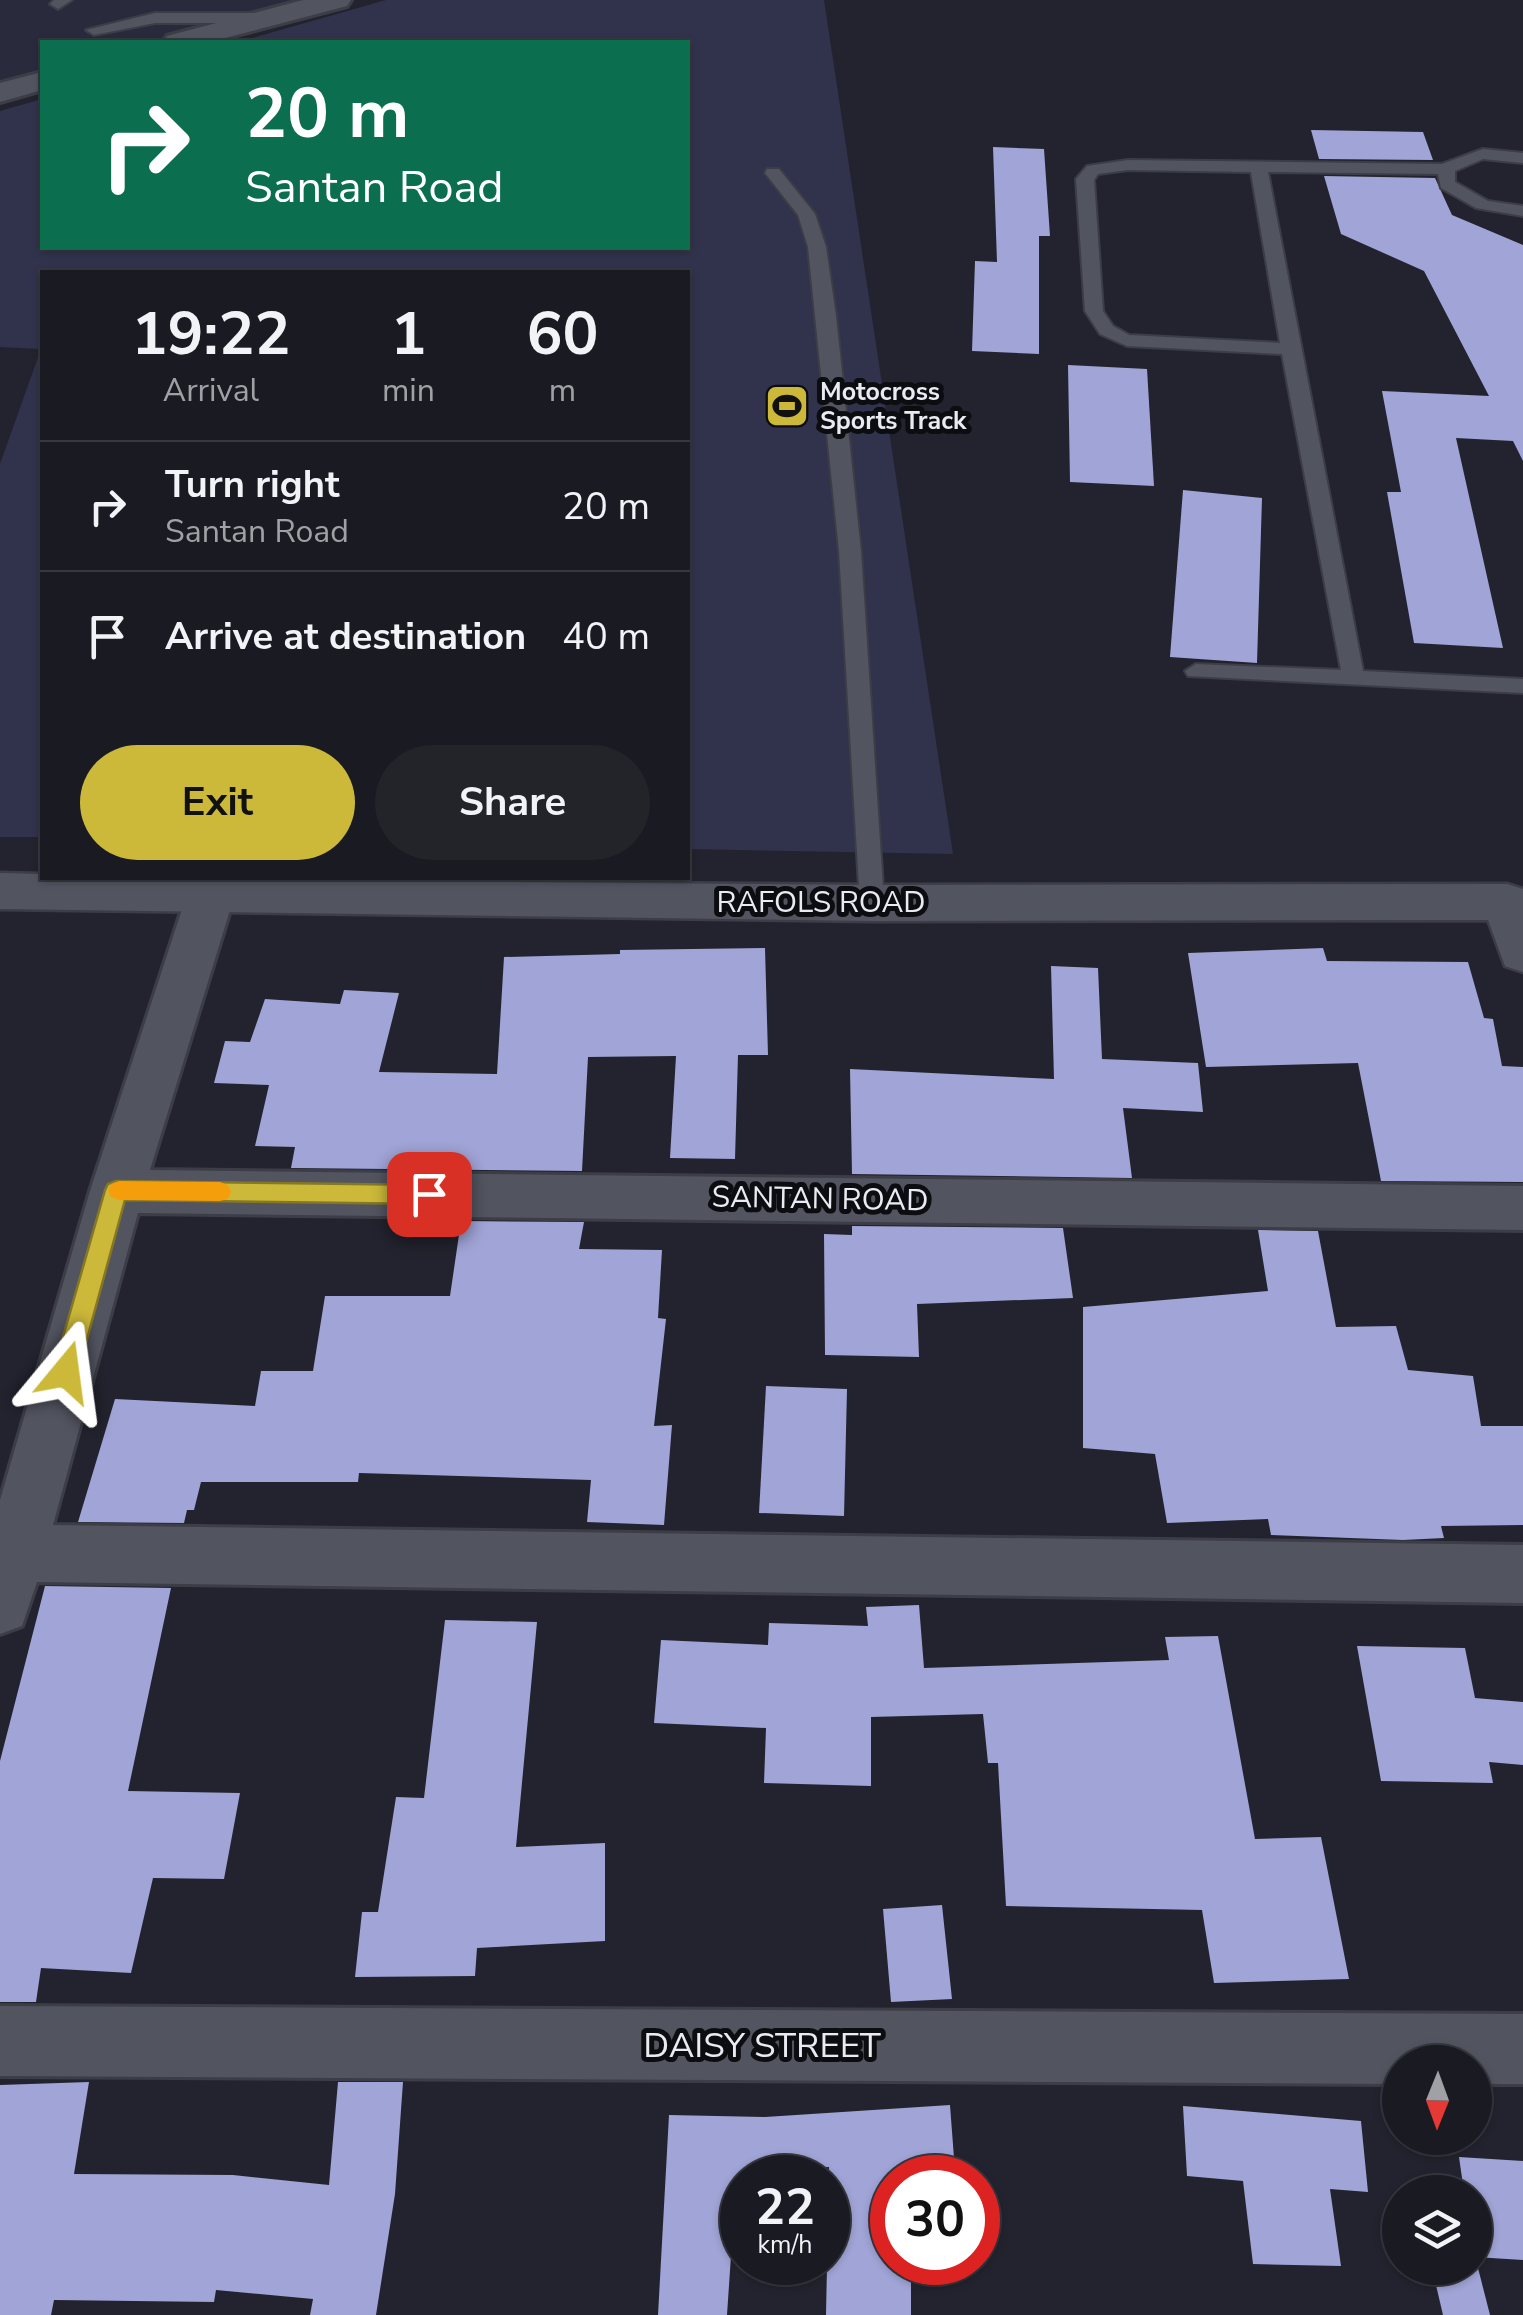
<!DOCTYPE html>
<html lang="en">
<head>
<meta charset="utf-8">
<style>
  :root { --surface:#1a1a22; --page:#23232a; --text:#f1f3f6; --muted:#9fa1a5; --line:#383840; --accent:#ccb939 }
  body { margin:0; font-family:"Nunito Sans",sans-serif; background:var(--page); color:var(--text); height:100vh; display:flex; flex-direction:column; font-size:38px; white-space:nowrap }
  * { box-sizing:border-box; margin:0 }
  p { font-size:32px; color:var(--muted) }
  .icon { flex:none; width:55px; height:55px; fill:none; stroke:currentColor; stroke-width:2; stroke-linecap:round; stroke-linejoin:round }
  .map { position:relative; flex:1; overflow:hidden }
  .drawer { position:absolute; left:40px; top:270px; width:650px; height:610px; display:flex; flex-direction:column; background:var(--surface); border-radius:0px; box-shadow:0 2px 8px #0004,0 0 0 2px var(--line) }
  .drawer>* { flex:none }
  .top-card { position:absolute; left:40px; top:40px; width:650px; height:210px; border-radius:0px; box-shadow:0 2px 8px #0004,0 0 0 2px var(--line); background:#0b6e4f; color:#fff; overflow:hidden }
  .needle { width:65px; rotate:181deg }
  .buttons { position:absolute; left:1382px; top:2045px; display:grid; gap:20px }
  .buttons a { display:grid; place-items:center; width:110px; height:110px; border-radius:50%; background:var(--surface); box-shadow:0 2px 8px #0004,0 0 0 2px var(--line); font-size:50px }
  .speed { position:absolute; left:720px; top:2155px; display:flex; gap:20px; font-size:50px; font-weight:700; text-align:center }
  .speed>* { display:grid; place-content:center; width:130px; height:130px; border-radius:50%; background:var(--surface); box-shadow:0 2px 8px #0004,0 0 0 2px var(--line); line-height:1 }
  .speed small { font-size:25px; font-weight:400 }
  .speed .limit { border:15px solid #d22; background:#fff; color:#111 }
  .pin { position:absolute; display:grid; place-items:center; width:85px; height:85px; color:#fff; margin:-42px; border-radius:20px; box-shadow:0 5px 15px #0006 }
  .me { position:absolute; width:110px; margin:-55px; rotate:16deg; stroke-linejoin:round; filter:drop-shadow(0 0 8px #0008) }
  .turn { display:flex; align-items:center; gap:35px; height:210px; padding:0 40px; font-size:45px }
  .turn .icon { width:130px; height:130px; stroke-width:2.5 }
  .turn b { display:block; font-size:70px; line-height:85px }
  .eta { display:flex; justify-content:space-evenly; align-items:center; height:170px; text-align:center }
  .eta b { font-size:60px; font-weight:700; line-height:70px }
  .primary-button { display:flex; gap:20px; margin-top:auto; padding:20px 40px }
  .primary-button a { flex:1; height:115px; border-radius:60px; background:var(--accent); color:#111; font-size:40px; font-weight:700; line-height:115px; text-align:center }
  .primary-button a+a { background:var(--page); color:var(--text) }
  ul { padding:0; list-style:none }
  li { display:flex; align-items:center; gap:30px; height:130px; padding:0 40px; border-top:2px solid var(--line) }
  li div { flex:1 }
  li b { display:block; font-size:38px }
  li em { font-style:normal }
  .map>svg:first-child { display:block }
  .built { fill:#292a3b }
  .green { fill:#31324c }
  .building { fill:#a0a4d6 }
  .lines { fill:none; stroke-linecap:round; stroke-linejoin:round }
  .service-casing { stroke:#3c3d46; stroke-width:4 }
  .minor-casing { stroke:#3c3d46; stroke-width:6 }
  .tertiary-casing { stroke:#3c3d46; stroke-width:5 }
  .service { fill:#525460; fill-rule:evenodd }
  .minor { fill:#525460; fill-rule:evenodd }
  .tertiary { fill:#525460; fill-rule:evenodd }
  .route { fill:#ccb939; stroke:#857825; stroke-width:2.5 }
  .slow { fill:#f59e0b }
  .labels { text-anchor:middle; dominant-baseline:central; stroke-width:10; stroke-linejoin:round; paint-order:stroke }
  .far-poi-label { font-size:25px; font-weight:bold; fill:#e9eaf2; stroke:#0c0d11; text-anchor:start }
  .street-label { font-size:30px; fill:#e9eaf2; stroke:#0c0d11 }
  .near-street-label { font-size:35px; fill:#e9eaf2; stroke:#0c0d11 }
</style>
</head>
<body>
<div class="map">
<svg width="1523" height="2315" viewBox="0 0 1523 2315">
  <rect width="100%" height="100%" fill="#22232e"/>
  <!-- built -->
  <polygon class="built" points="0,0 308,0 153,42 42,42 42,73 0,84"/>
  <!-- green -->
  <polygon class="green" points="386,0 824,0 953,854 688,849 688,272 42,272 42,837 0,837 0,464 41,349 0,347 0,111 42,99 42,248 688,248 688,42 238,42"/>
  <!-- building -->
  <g class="building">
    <polygon points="1311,130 1423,132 1433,160 1319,159"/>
    <polygon points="993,147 1044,149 1050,236 1039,236 1039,354 972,351 975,261 997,262"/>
    <polygon points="1324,176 1435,178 1452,215 1523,245 1523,461 1513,441 1456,438 1503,648 1414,643 1387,492 1401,492 1382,391 1489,396 1424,271 1341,234"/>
    <polygon points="1068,365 1147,369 1154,486 1070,482"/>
    <polygon points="1183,490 1262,498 1257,663 1170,657"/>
    <polygon points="765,948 768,1055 738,1055 735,1159 670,1158 676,1056 588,1057 582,1171 291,1168 295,1147 255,1146 269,1085 214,1083 225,1041 250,1042 265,999 340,1004 344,990 399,993 379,1072 497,1074 504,957 620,954 620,950"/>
    <polygon points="1323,948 1327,961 1468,962 1484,1018 1493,1019 1502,1066 1523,1067 1523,1182 1381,1181 1358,1063 1206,1067 1188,953"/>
    <polygon points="1051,966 1098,968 1102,1059 1198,1063 1203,1112 1123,1108 1132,1178 852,1174 850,1069 1054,1079"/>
    <polygon points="461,1221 584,1222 579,1249 662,1250 658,1318 666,1319 654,1426 672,1425 664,1525 587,1522 591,1480 359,1473 358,1482 201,1482 194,1510 187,1510 184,1523 78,1522 115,1399 255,1406 261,1371 313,1371 325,1296 450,1296"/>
    <polygon points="852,1226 1063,1228 1073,1298 917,1304 919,1357 825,1355 824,1234 852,1235"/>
    <polygon points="1258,1230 1318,1231 1336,1327 1396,1326 1408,1370 1473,1376 1481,1426 1523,1426 1523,1525 1441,1526 1444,1538 1403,1540 1271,1535 1268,1519 1167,1523 1155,1454 1083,1448 1083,1307 1268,1291"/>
    <polygon points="766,1386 847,1389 844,1516 759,1513"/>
    <polygon points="45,1586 171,1588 128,1791 240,1793 224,1879 153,1878 131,1973 41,1968 36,2002 0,2002 0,1761"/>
    <polygon points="919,1605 924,1668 1169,1660 1165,1637 1218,1636 1255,1839 1321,1837 1349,1979 1214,1983 1202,1910 1006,1906 998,1763 988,1763 983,1714 871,1717 871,1786 764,1783 766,1728 654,1723 661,1640 768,1645 769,1623 868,1626 866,1607"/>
    <polygon points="445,1620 537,1622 516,1847 605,1843 605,1941 477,1948 475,1976 355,1977 362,1912 378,1912 396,1797 424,1798"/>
    <polygon points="1357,1646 1465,1648 1475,1698 1523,1702 1523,1765 1489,1762 1493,1783 1381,1781"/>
    <polygon points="942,1905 952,1999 891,2002 883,1909"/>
    <polygon points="89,2082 74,2174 233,2175 329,2185 338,2082 403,2082 395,2194 376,2315 310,2315 313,2299 216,2290 214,2302 54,2300 51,2315 0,2315 0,2085"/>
    <polygon points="950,2105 954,2158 910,2161 910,2178 892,2178 892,2262 911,2262 911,2315 826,2315 829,2167 743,2173 741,2242 732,2241 727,2315 658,2315 669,2115 765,2117"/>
    <polygon points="1183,2106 1361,2121 1368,2192 1330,2189 1341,2266 1253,2264 1243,2181 1187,2176"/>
    <polygon points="1459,2157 1523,2161 1523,2260 1475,2257 1475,2192 1464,2192"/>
    <polygon points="1432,2268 1478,2268 1490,2315 1443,2315"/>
  </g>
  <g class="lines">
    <!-- service casing -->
    <g class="service-casing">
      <g id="service">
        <polygon points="54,0 72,0 58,9 50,4"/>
        <polygon points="155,13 269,13 277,18 269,23 155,23 94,35 86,30"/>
        <path d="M1483,149l40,4v10l-40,-4 -28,12v11l33,19 35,5v10l-47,-8 -35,-20 -3,-14 -170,-2 95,499 160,8v14l-335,-17 -3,-5 11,-7 145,6 -59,-316 -155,-8 -27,-12 -15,-23 -9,-132 11,-13 41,-6 314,4zM1128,170l123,2 29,171 -151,-8 -16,-9 -10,-15 -9,-131 4,-6z"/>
        <polygon points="767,169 779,169 815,214 826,247 836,316 861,551 884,903 881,909 863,909 860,903 839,551 808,247 798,215 765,173"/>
      </g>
    </g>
    <!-- minor casing -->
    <g class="minor-casing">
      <g id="minor">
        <polygon points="303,0 351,0 347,6 210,42 163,42 167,36"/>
        <polygon points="42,72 42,90 0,102 0,83"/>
        <polygon points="213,878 228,882 235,894 150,1170 1523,1186 1523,1230 138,1213 53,1525 1523,1545 1523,1603 37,1582 22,1626 0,1634 0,1500 90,1191 187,894 194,882"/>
        <polygon points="0,2006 1523,2014 1523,2084 1475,2084 1475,2062 1400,2062 1400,2084 0,2076"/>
      </g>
    </g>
    <!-- tertiary casing -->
    <g class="tertiary-casing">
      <polygon id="tertiary" points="0,873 42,874 42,878 872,885 1507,884 1523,889 1523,972 1505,966 1488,920 872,921 0,909"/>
    </g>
    <!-- service -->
    <use href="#service" class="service"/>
    <!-- minor -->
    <use href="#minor" class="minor"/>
    <!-- tertiary -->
    <use href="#tertiary" class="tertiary"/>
  </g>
  <!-- route -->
  <polygon class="route" points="116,1181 429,1185 437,1188 441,1194 437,1201 429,1204 125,1200 78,1372 74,1379 66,1383 57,1379 53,1372 105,1190 108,1184"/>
  <!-- slow -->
  <polygon class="slow" points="119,1181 220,1182 228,1185 231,1192 228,1199 220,1201 119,1200 111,1197 108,1191 111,1184"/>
  <!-- icons -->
  <defs>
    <g id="stadium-square" transform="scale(2.25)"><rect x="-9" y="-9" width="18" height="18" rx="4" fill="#ccb939" stroke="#0c0d11"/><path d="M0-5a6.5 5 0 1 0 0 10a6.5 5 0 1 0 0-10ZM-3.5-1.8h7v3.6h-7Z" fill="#111"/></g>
  </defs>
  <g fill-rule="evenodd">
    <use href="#stadium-square" x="787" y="406"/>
  </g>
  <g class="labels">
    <!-- far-poi labels -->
    <g class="far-poi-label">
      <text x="820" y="392">Motocross<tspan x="820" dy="29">Sports Track</tspan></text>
    </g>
    <!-- street labels -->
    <g class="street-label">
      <text x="821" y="902">RAFOLS ROAD</text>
      <text transform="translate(820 1199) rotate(1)">SANTAN ROAD</text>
    </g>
    <!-- near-street labels -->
    <g class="near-street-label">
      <text x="762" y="2045">DAISY STREET</text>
    </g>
  </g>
</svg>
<div class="buttons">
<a><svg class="needle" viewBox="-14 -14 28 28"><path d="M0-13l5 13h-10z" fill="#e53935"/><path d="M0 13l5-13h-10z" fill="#9fa1a5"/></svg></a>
<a><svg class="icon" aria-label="layers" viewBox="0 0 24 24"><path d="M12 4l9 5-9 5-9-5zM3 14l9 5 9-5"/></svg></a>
</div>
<div class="speed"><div>22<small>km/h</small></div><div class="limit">30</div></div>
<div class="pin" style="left:429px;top:1194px;background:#d93025"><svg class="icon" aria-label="arrive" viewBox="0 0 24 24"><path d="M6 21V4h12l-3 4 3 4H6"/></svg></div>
<svg class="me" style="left:66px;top:1372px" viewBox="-20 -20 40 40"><path d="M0-17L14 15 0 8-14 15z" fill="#ccb939" stroke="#fff" stroke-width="4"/></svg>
<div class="top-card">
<div class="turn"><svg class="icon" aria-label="right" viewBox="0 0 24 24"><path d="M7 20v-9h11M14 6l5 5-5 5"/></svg><div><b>20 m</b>Santan Road</div></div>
</div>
<section class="drawer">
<div class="eta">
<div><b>19:22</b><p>Arrival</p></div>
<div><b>1</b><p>min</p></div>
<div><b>60</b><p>m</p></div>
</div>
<ul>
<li><svg class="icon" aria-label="right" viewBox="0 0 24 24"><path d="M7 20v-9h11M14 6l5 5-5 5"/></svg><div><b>Turn right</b><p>Santan Road</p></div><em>20 m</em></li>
<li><svg class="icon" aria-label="arrive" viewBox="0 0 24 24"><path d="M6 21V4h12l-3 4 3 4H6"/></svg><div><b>Arrive at destination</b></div><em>40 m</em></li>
</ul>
<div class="primary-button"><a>Exit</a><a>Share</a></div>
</section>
</div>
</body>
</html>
